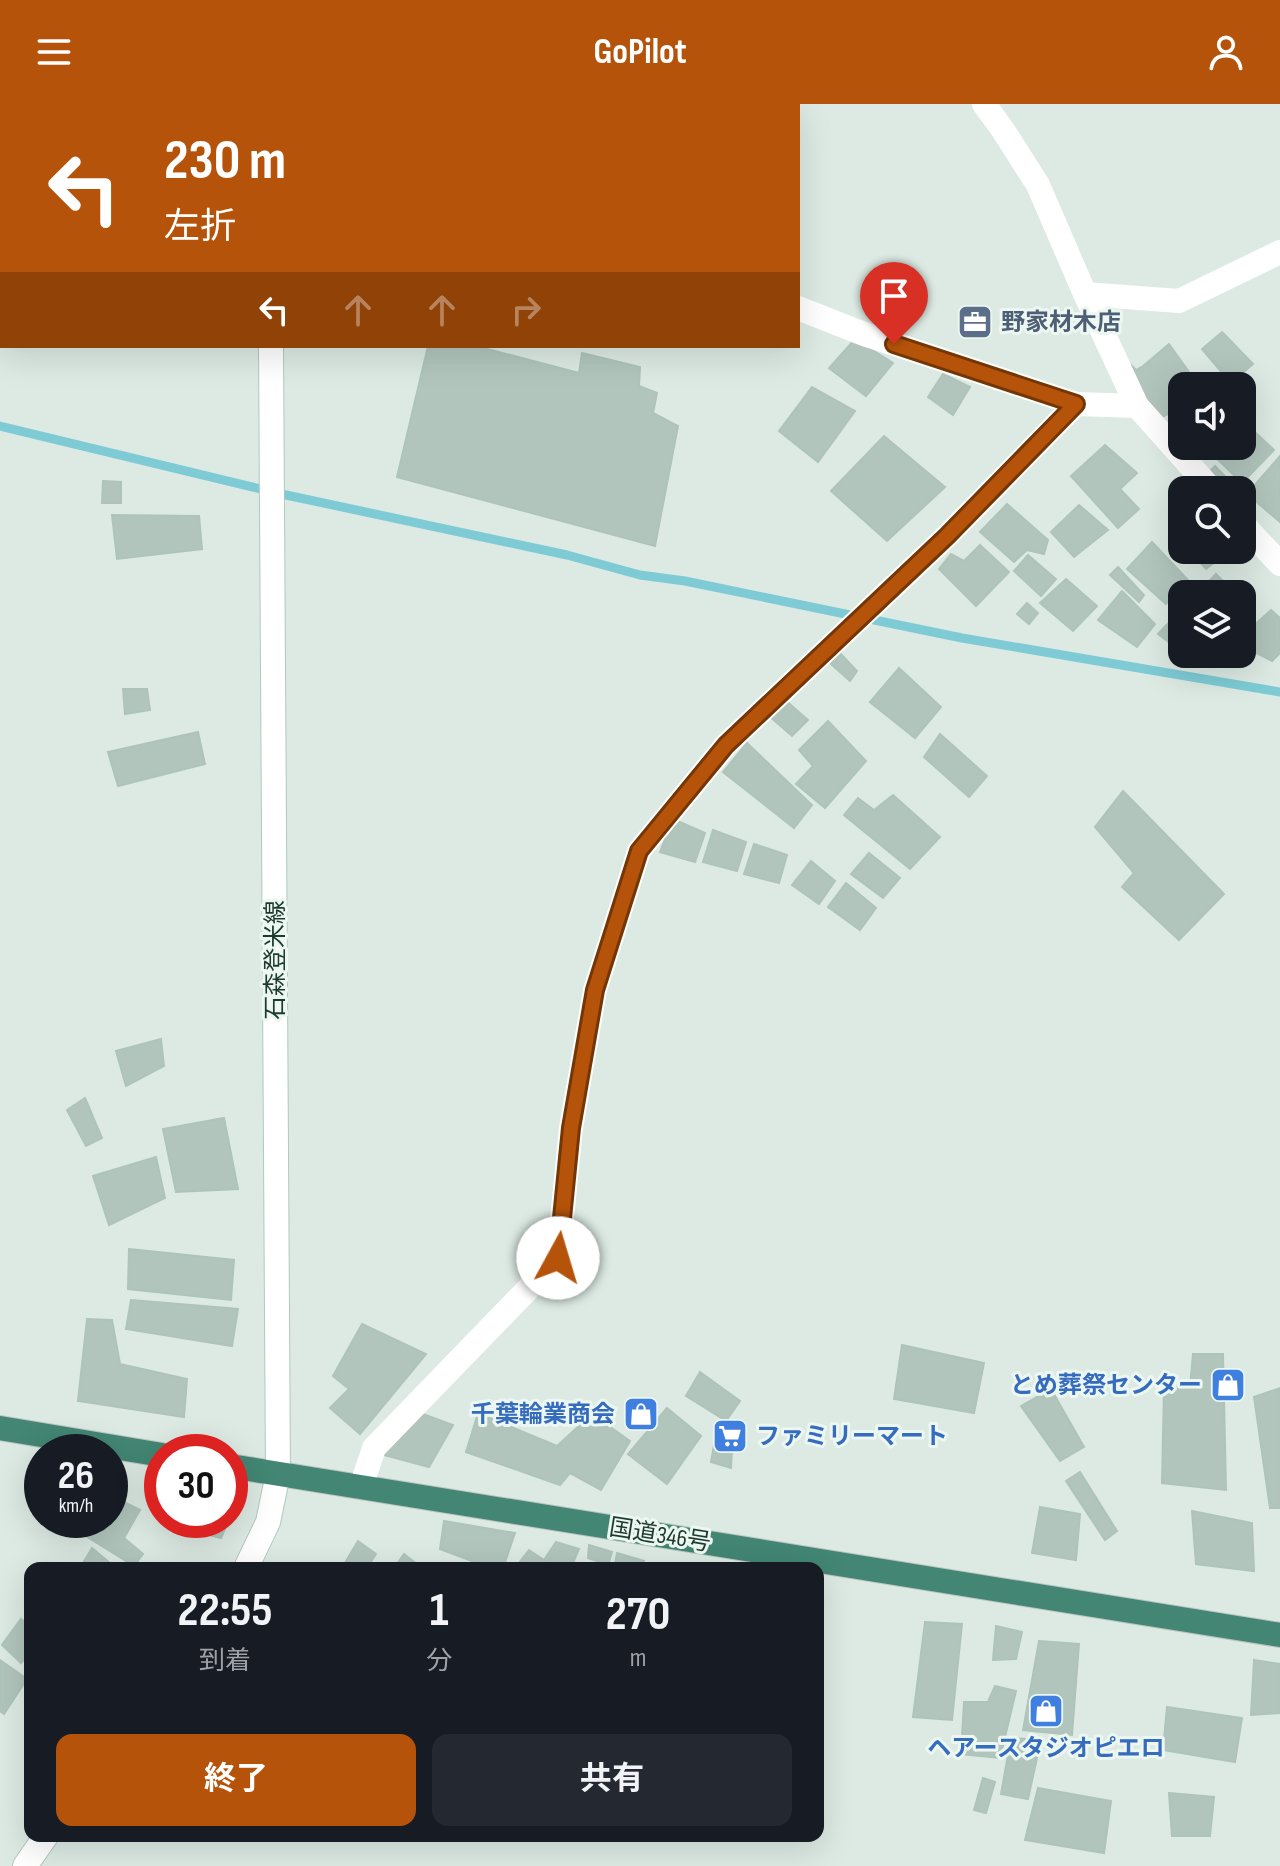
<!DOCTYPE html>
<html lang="ja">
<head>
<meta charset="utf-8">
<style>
  :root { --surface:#171b24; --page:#242831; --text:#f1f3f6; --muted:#9ea1a6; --accent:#b45309 }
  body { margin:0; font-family:"Sofia Sans Condensed","Noto Sans JP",sans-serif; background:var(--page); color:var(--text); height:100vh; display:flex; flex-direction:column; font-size:30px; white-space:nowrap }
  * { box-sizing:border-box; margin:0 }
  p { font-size:26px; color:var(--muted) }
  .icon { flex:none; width:44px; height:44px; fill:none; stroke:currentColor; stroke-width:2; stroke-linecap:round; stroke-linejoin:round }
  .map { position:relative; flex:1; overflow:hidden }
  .drawer { position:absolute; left:24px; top:1458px; width:800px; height:280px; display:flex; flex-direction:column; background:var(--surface); border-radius:16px; box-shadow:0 8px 32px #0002 }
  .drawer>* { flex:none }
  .banner { position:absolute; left:0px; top:0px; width:800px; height:244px; box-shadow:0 8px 32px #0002; background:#b45309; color:#fff; overflow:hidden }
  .fabs { position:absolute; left:1168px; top:268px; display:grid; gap:16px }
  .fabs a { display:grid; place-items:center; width:88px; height:88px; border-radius:16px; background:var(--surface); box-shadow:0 8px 32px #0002; font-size:40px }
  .speed { position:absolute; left:24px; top:1330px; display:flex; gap:16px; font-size:40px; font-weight:700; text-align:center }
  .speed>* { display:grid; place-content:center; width:104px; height:104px; border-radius:50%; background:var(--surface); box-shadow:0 8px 32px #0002; line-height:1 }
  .speed small { font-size:20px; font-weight:400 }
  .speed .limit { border:12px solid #d22; background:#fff; color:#111 }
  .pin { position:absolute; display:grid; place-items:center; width:68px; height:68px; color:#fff; margin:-82px -34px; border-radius:50% 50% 50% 0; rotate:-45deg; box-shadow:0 0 8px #0007 }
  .pin .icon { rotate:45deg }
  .me { position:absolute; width:88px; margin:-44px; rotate:6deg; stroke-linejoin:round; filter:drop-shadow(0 0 6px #0008) }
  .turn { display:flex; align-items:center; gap:28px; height:168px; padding:0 32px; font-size:36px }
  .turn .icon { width:104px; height:104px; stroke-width:2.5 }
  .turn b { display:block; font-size:56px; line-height:68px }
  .lanes { display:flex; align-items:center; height:76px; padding:0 32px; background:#0003; justify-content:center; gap:40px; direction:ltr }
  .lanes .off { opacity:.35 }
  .eta { display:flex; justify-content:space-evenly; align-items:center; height:136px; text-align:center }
  .eta b { font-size:48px; font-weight:700; line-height:56px }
  .action { display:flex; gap:16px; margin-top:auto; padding:16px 32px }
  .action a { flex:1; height:92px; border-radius:16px; background:var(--accent); color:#fff; font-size:32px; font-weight:700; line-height:92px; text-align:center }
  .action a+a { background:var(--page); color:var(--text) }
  header { display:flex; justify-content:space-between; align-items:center; height:104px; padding:0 32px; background:var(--accent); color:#fff; font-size:36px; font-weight:700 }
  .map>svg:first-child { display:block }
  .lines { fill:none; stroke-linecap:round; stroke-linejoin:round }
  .stream { stroke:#7ecbd5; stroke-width:9 }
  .building { fill:#b1c5bc; stroke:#aec4ba; stroke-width:2 }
  .secondary-casing { stroke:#afcabf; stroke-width:26 }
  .trunk-casing { stroke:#bbc4c1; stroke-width:26 }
  .minor { stroke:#fff; stroke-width:24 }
  .secondary { stroke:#fff; stroke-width:24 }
  .trunk { stroke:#428673; stroke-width:24 }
  .route-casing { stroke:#753606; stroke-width:20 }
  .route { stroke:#b45309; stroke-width:14 }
  .labels { text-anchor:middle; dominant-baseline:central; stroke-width:6; stroke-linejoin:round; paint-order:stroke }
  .service-label { font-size:24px; font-weight:bold; fill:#4e5e75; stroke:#ecf7f1; text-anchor:start }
  .street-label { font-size:24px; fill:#1d3a31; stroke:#ecf7f1 }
  .shop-label { font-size:24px; font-weight:bold; fill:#366cbe; stroke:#ecf7f1; text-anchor:end }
</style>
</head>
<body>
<header><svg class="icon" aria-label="menu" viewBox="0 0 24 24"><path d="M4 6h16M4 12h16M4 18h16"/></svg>GoPilot<svg class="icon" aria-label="person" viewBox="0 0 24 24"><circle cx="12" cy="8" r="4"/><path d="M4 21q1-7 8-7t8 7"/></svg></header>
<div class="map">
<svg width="1280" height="1762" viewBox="0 0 1280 1762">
  <rect width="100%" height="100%" fill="#dceae3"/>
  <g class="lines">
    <!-- stream -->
    <polyline class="stream" points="0,322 286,391 567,451 640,471 685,477 962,534 1280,588"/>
  </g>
  <!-- building -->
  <g class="building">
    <polygon points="1222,228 1253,260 1231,279 1202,245"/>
    <polygon points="855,235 893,259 866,292 829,264"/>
    <polygon points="1169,240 1199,282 1182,282 1182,321 1170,309 1160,314 1125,267 1131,261 1136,266 1142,263"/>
    <polygon points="428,242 476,242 579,269 582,249 640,263 639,282 657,289 653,309 678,322 655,442 397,373"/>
    <polygon points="943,270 970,283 953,311 928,293"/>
    <polygon points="812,283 855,307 818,358 779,327"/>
    <polygon points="1242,316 1274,346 1242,379 1204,342 1242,342"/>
    <polygon points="884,332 945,383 887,437 831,387"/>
    <polygon points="1105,341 1137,369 1120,385 1139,405 1118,424 1071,372"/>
    <polygon points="1280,352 1280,418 1247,390"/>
    <polygon points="1215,362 1238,386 1218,386 1205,372"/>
    <polygon points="103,377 121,378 121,399 102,399"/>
    <polygon points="1007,400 1048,436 1044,450 1027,446 1014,458 980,428"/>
    <polygon points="1079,401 1108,426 1074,453 1051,428"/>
    <polygon points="112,411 199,412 202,445 117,455"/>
    <polygon points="1152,438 1188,476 1166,500 1127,465"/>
    <polygon points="980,441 1009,468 976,502 939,465 951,450 964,457"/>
    <polygon points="1189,446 1215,446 1221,453 1206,465"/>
    <polygon points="1028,451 1056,475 1041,492 1014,467"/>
    <polygon points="1118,463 1144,491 1139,498 1110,471"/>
    <polygon points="1216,470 1236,490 1197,490"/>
    <polygon points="1066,475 1097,502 1073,527 1040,499"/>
    <polygon points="1122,487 1155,520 1137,543 1098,516"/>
    <polygon points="1242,496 1254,508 1242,522"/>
    <polygon points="1027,499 1038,509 1029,520 1017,510"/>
    <polygon points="1182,505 1182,546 1179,546 1158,530"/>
    <polygon points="1271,506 1280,514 1280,549 1272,557 1242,542 1242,532"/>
    <polygon points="838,547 857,567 850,577 830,559"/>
    <polygon points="899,564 941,603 915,634 870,598"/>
    <polygon points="123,585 147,585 150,606 125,610"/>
    <polygon points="784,595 808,616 792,632 769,612"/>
    <polygon points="828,617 866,657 825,704 796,680 813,662 799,646"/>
    <polygon points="198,628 205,660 118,682 108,648"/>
    <polygon points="940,630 987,672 969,693 924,653"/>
    <polygon points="747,639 812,701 794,724 723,668"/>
    <polygon points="1123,687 1224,790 1179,836 1122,783 1134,769 1095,723"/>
    <polygon points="893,691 940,733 910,765 844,711 858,694 874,706"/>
    <polygon points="673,715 705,729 695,758 660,748"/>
    <polygon points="713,726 746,738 737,767 703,758"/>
    <polygon points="754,740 787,751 779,779 744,770"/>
    <polygon points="869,749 900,774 883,794 851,770"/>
    <polygon points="811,757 835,777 819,800 792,781"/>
    <polygon points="846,779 876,804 860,826 828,803"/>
    <polygon points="161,935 164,962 126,982 116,947"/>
    <polygon points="85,994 102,1034 86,1042 67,1006"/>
    <polygon points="224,1014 238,1085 176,1088 163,1025"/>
    <polygon points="156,1053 165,1094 109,1121 93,1072"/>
    <polygon points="129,1145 234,1156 231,1196 128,1185"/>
    <polygon points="131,1196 238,1205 232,1242 126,1225"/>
    <polygon points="87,1215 112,1216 120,1260 187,1275 184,1313 78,1297"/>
    <polygon points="362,1220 426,1250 360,1330 330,1304 349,1285 333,1272"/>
    <polygon points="902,1241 984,1259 974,1309 894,1295"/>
    <polygon points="1193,1250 1223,1250 1226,1386 1162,1379 1164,1283 1190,1283"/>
    <polygon points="700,1268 740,1297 726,1317 686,1292"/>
    <polygon points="1280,1284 1280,1404 1270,1404 1254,1293"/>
    <polygon points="1051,1285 1084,1343 1060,1357 1021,1302"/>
    <polygon points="667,1304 701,1332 667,1380 628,1350"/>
    <polygon points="420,1309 453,1321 429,1363 380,1350 390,1335 401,1334"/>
    <polygon points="478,1309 557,1342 592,1310 630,1337 601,1386 570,1369 560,1381 466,1348"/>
    <polygon points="714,1341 732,1344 731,1364 711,1358"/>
    <polygon points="1080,1368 1117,1427 1105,1436 1066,1377"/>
    <polygon points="110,1391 140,1406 124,1434 143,1450 134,1462 60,1416 110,1416"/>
    <polygon points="1040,1403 1080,1410 1076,1456 1032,1449"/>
    <polygon points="1192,1407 1252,1419 1254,1467 1196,1460"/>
    <polygon points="169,1416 229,1416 221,1434 168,1420"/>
    <polygon points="444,1417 515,1429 503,1464 478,1464 480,1460 440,1445"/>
    <polygon points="358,1437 376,1450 367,1464 342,1464"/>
    <polygon points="556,1438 579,1445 571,1464 515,1464 529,1446 544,1456"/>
    <polygon points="589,1441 612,1448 608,1461 588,1454"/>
    <polygon points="92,1444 116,1464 80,1464"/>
    <polygon points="617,1449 644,1457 641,1464 624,1464 615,1460"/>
    <polygon points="404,1450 422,1464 394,1464"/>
    <polygon points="21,1515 30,1522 30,1549 21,1559 2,1541"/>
    <polygon points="925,1518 962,1520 952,1616 913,1613"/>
    <polygon points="996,1522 1022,1528 1016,1555 993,1556"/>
    <polygon points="1039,1537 1079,1540 1072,1631 1023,1626"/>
    <polygon points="0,1556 27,1575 4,1610 0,1607"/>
    <polygon points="1254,1556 1280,1560 1280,1609 1251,1611"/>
    <polygon points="995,1582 1016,1587 1000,1654 961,1650 964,1598 988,1598"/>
    <polygon points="1167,1603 1242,1614 1235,1658 1163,1646"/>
    <polygon points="1011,1634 1041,1636 1028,1695 1001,1690"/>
    <polygon points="983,1674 995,1678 986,1709 974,1706"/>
    <polygon points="1038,1684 1111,1697 1104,1749 1025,1736"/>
    <polygon points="1169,1689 1214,1693 1210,1732 1172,1732"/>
  </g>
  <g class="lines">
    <!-- secondary casing -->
    <g class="secondary-casing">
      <g id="secondary">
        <polyline points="270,0 270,2"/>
        <polyline points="246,1464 268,1418 278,1370 271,242"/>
        <polyline points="25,1762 46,1732"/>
      </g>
    </g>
    <!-- trunk casing -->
    <g class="trunk-casing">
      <g id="trunk">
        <polyline points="0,1324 162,1351"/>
        <polyline points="230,1362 1280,1531"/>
      </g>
    </g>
    <!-- minor -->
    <g class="minor">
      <polyline points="984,0 1003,26 1038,81 1085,190 1137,302 1212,386"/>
      <polyline points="0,107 2,107"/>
      <polyline points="1085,190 1179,197 1280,148"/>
      <polyline points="798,204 864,230 1076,300 1137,302"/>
      <polyline points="1242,419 1280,460"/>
      <polyline points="361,1383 374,1344 558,1154 571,1024 595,886 639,747 726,641 947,432 1076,300"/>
    </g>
    <!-- secondary -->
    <use href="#secondary" class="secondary"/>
    <!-- trunk -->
    <use href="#trunk" class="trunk"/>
  </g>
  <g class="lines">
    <!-- route casing -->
    <g class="route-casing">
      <polyline id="route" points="558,1154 571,1024 595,886 639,747 726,641 947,432 1076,300 894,240"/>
    </g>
    <!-- route -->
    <use href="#route" class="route"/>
  </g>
  <!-- icons -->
  <defs>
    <g id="office-square" transform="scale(1.8)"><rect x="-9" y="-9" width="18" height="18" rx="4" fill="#5c6f8a" stroke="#ecf7f1"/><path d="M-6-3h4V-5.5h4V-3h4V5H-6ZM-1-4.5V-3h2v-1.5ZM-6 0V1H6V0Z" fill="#fff"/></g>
    <g id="shop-square" transform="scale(1.8)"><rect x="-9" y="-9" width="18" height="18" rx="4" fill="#3f7fe0" stroke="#ecf7f1"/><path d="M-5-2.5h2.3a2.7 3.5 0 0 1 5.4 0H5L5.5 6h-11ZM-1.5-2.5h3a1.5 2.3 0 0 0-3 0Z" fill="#fff"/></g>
    <g id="supermarket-square" transform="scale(1.8)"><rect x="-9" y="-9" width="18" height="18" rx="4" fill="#3f7fe0" stroke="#ecf7f1"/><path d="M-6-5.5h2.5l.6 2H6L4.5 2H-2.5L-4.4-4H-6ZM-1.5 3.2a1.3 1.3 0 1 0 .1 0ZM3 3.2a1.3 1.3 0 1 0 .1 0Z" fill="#fff"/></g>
  </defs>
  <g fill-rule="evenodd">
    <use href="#office-square" x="975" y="218"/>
    <use href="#shop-square" x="1228" y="1281"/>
    <use href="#shop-square" x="641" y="1310"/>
    <use href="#supermarket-square" x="730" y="1332"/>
    <use href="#shop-square" x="1046" y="1607"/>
  </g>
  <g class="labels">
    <!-- service labels -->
    <g class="service-label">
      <text x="1001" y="218">野家材木店</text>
    </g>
    <!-- street labels -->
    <g class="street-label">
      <text transform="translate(275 856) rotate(-90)">石森登米線</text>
      <text transform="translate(660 1431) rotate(9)">国道346号</text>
    </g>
    <!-- shop labels -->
    <g class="shop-label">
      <text x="1202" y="1281">とめ葬祭センター</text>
      <text x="615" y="1310">千葉輪業商会</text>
      <text x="756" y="1332" text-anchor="start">ファミリーマート</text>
      <text x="1046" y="1644" text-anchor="middle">ヘアースタジオピエロ</text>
    </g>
  </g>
</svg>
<div class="fabs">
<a><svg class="icon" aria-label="sound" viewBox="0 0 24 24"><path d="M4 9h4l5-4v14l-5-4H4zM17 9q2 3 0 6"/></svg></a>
<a><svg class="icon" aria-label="search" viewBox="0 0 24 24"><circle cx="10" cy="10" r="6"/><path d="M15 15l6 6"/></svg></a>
<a><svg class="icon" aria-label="layers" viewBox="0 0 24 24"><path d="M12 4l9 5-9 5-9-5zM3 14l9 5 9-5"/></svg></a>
</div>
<div class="speed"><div>26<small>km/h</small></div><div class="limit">30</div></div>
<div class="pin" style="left:894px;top:240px;background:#d93025"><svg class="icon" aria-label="arrive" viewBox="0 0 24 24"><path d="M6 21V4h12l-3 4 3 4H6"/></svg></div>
<svg class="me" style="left:558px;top:1154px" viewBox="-20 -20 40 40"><circle r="19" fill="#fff"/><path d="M0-13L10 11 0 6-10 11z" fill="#b45309"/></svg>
<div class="banner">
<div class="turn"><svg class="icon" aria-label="left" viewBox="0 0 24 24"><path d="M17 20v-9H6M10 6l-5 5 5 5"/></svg><div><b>230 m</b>左折</div></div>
<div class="lanes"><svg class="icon" aria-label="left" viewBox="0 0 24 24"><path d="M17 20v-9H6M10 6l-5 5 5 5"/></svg><svg class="icon off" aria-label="ahead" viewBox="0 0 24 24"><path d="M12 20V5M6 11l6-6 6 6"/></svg><svg class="icon off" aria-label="ahead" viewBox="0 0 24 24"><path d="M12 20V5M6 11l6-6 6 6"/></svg><svg class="icon off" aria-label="right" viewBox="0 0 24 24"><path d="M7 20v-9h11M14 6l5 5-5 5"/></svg></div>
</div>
<section class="drawer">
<div class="eta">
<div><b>22:55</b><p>到着</p></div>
<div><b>1</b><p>分</p></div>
<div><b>270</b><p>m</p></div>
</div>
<div class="action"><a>終了</a><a>共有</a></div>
</section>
</div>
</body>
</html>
